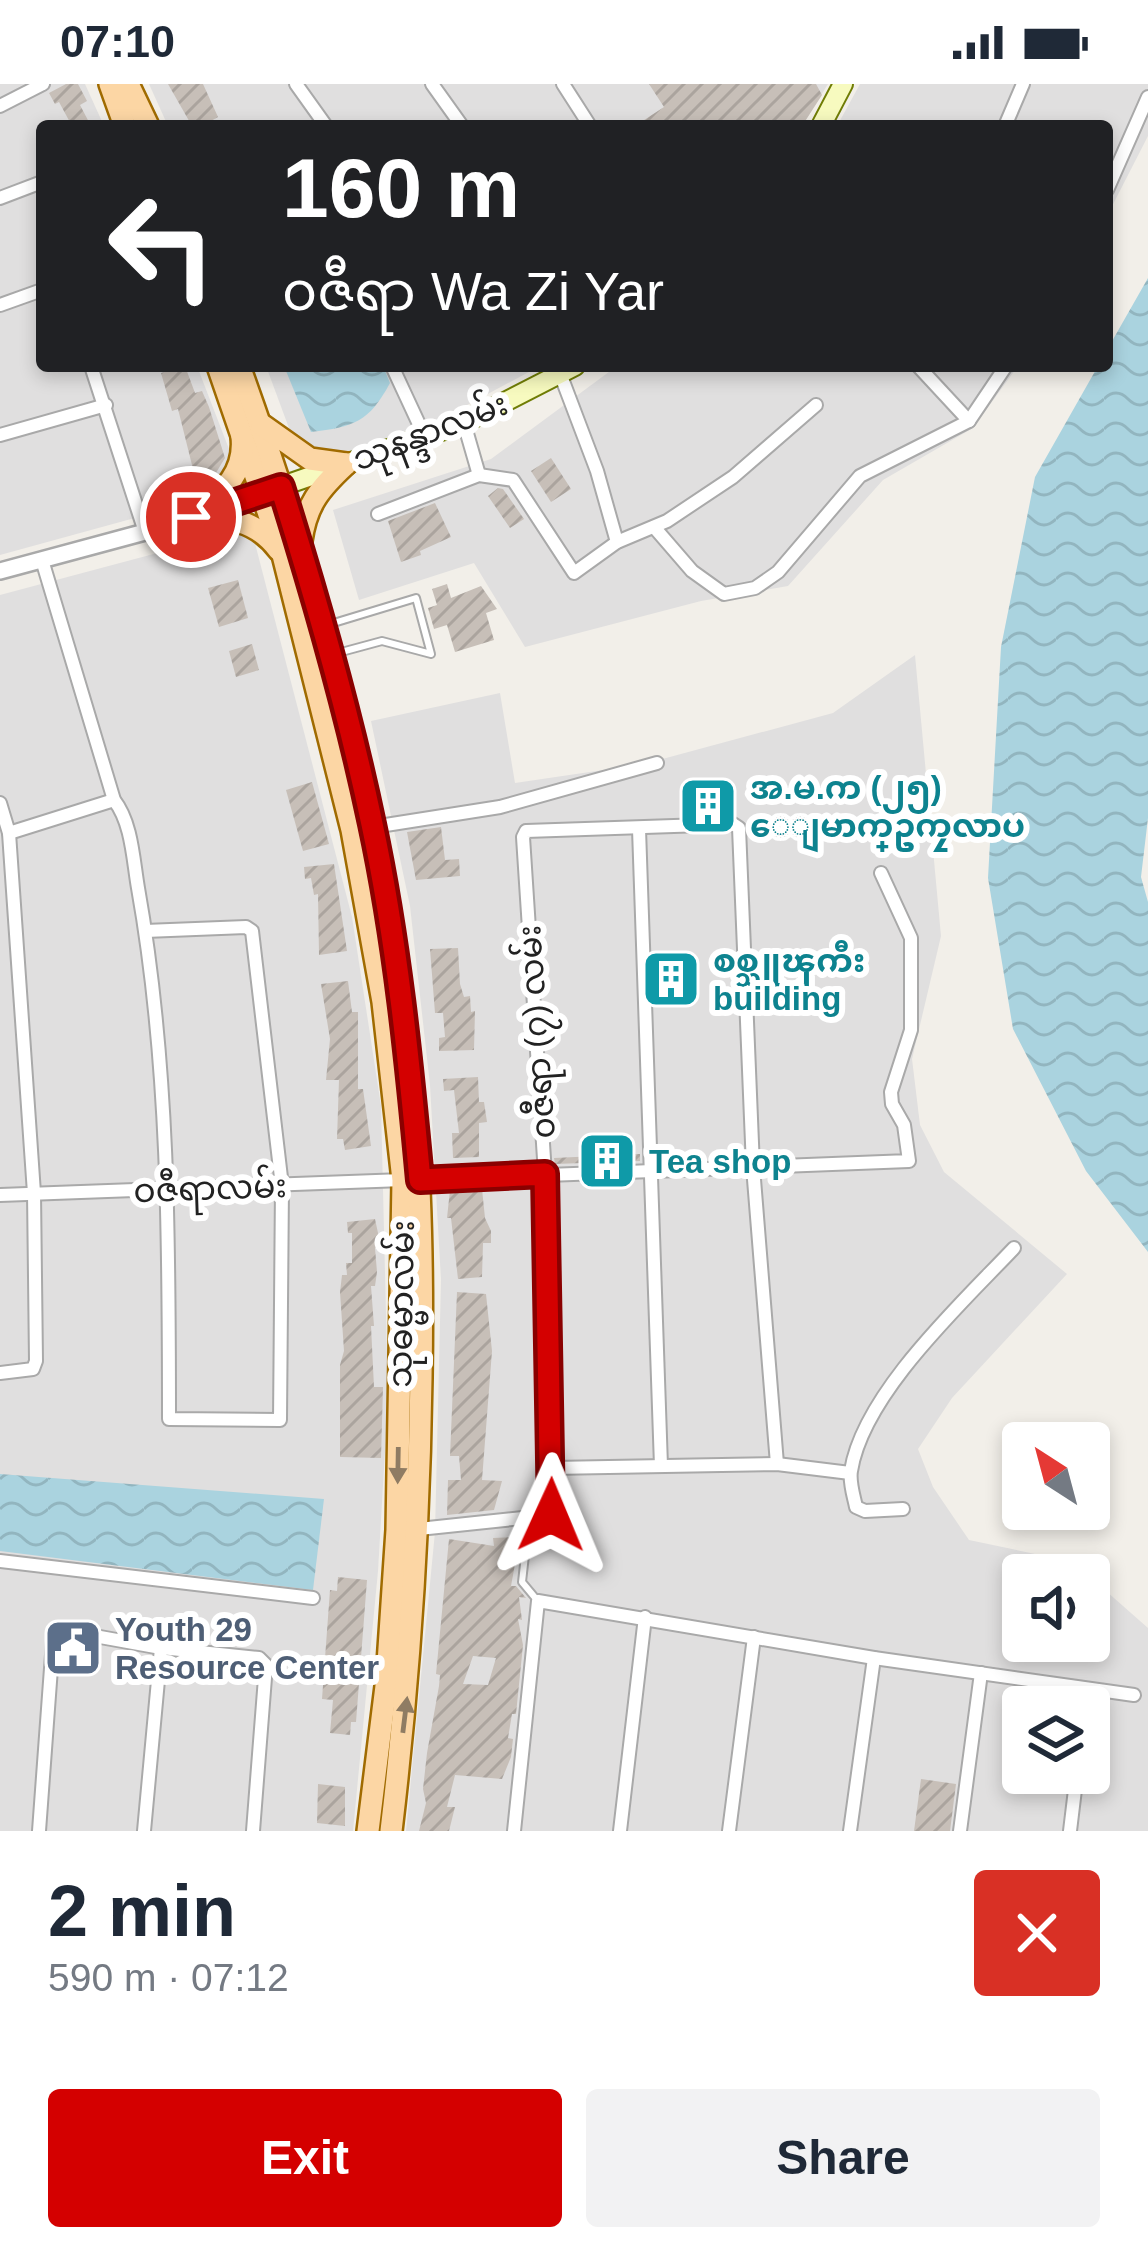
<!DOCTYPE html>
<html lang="en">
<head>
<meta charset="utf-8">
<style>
  :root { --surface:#fff; --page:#f2f2f3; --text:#1f2937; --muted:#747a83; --accent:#d40000 }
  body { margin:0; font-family:Helvetica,"Noto Sans Myanmar",sans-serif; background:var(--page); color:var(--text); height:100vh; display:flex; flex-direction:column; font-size:45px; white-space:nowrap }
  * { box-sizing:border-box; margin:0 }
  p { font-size:39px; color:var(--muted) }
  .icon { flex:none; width:66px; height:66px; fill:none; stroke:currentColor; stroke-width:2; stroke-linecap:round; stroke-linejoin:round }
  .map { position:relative; height:1747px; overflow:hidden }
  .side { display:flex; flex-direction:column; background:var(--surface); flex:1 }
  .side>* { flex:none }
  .banner { position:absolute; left:36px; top:36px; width:1077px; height:252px; border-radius:12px; box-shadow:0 6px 18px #0003; background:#202124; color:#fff; overflow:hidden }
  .needle { width:78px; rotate:324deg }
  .fabs { position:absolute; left:1002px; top:1338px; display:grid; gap:24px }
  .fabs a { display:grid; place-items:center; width:108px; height:108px; border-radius:12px; background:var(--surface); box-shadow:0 6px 18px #0003; font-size:60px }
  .pin { position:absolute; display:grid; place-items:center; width:102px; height:102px; color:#fff; margin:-51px; border:6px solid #fff; border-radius:50%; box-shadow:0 3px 12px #0007 }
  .me { position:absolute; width:132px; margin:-66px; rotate:1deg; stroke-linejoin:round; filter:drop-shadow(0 0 9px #0008) }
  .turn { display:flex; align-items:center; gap:42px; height:252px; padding:0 48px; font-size:54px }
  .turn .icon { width:156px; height:156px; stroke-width:2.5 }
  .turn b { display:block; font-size:84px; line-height:102px }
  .round { display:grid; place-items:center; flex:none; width:126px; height:126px; border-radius:12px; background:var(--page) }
  .headline { display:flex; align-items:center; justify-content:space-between; height:204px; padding:0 48px }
  h1 { font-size:72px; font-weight:700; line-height:90px }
  .button { display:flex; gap:24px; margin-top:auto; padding:24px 48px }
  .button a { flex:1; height:138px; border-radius:12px; background:var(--accent); color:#fff; font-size:48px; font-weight:700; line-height:138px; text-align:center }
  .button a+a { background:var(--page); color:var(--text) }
  .status { display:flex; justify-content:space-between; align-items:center; height:84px; padding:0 60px; background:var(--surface); direction:ltr }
  .status svg { height:33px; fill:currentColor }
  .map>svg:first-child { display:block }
  .residential { fill:#e0dfdf; fill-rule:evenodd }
  .water { fill:url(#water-waves) }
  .building { fill:url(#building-hatch); fill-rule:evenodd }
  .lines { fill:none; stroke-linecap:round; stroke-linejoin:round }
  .service-casing { stroke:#a9a9a9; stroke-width:10 }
  .minor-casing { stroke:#a9a9a9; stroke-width:16 }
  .tertiary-casing { stroke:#a9a9a9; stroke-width:20 }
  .secondary-casing { stroke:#707d05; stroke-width:22 }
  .primary-casing { stroke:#a06b00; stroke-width:26 }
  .service { stroke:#fff; stroke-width:6 }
  .minor { stroke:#fff; stroke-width:12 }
  .tertiary { stroke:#fff; stroke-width:15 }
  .secondary { stroke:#f7fabf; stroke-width:18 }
  .primary { stroke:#fcd6a4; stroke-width:21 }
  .oneway { fill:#8f7c63 }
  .route-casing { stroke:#8a0000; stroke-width:30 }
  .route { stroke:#d40000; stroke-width:21 }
  .labels { text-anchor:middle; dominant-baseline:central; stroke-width:12; stroke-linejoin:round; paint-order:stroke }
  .street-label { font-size:33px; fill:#222; stroke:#fff }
  .culture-label { font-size:33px; font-weight:bold; fill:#0d838f; stroke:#fff; text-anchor:start }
  .service-label { font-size:33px; font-weight:bold; fill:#4e5e75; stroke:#fff; text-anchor:start }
</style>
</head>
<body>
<div class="status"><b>07:10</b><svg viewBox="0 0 49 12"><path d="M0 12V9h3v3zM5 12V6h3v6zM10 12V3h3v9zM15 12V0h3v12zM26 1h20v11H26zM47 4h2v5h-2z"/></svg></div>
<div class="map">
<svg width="1148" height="1747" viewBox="0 0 1148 1747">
  <defs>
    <pattern id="water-waves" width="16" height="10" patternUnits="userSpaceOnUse" patternTransform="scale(3)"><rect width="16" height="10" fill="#aad3df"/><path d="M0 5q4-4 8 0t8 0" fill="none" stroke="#92b5bf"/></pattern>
    <pattern id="building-hatch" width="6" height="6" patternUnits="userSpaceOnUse" patternTransform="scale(3)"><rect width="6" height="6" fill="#c7bfb8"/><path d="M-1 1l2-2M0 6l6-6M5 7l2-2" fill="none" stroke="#aba49e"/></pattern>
  </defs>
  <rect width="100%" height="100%" fill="#f2efe9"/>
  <!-- residential -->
  <g class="residential">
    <polygon points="0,0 85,0 104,42 42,42 42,282 197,282 244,404 0,471"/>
    <polygon points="149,0 828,0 802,42 168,42"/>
    <polygon points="860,0 1148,0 1148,52 1107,132 1107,42 837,42"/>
    <polygon points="266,282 540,282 428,342 303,382"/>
    <polygon points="617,282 1018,282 973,344 883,396 788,502 701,517 525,563 474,479 359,516 333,426 491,375"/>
    <polygon points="251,444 352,833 381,1022 388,1315 378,1487 353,1747 0,1747 0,511"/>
    <path d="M915,571l26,281 -29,123 8,66 24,47 123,102 -115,124 -34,51 15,38 36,53 104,22 15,13h-65v66h66v-65l59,52v203h-742l29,-299 6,-252 -11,-195 -20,-179 -39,-185 129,-28 15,90 129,-19 189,-51zM1023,1623h66v66h-66z"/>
  </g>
  <!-- water -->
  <g class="water">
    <polygon points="1148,194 1148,734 1141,793 1148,818 1148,1168 1086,1087 1013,945 988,794 1001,563 1035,393 1098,282 1107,282 1107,266"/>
    <path d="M284,282h99l7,17c-21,39 -36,44 -79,49z"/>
    <polygon points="0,1390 324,1415 313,1506 0,1467"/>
  </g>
  <!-- building -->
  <g class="building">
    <polygon points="66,0 78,0 87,17 80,21 91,42 72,42 59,18 55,20 49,9"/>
    <polygon points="168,0 203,0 218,33 202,42 192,42"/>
    <polygon points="649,0 816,0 822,11 802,42 635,42 664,23"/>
    <polygon points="185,282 195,309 202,307 209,323 225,374 211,397 197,401 178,325 172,327 161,289"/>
    <polygon points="551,374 571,405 551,418 531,387"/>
    <polygon points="498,404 503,405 524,435 510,444 488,412"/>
    <polygon points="435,419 451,453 420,467 421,471 401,478 388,437"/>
    <polygon points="238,496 248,534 219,543 208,504"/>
    <polygon points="447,500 451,514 481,502 497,525 486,529 494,556 455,568 447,541 434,545 428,524 437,521 432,505"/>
    <polygon points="252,560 259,586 236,593 229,567"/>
    <polygon points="312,698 329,760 303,767 286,706"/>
    <polygon points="721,710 723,730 695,731 694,713"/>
    <polygon points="441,743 445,776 459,775 460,792 416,796 407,748"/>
    <polygon points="334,780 347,867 319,871 318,810 314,811 311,794 305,795 304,783"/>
    <polygon points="458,864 460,900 464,913 470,912 471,928 475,927 474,966 439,967 439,954 445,953 443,929 435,929 430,865"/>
    <polygon points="690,885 688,900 655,904 655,890"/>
    <polygon points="348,897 352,928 358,928 358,1005 363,1005 371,1062 345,1066 343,1055 337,1055 339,996 326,996 330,955 321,900"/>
    <polygon points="478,993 479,1018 484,1018 487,1038 479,1039 479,1073 453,1074 452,1049 459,1049 454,1006 444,1007 443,995"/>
    <polygon points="628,1062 628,1070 640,1070 640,1077 555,1080 554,1074 618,1071"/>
    <polygon points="482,1105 485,1134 491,1147 491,1159 483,1159 482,1193 458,1195 451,1134 447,1134 450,1106"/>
    <polygon points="375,1135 381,1163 375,1164 377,1188 375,1202 371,1202 374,1242 371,1242 374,1303 383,1303 381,1374 340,1373 340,1281 344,1267 340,1208 342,1191 347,1191 346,1179 352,1179 352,1149 348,1149 347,1138"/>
    <polygon points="457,1208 486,1210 492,1267 482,1396 502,1397 494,1426 447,1431 448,1396 461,1396 459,1372 450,1372"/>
    <path d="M520,1453l-9,49h5l10,12 -7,-1 3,23 -4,-1 5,26 -7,69h-4l-4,24 5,1 -2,18 -9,22 -47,-4 -8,32h8l-6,24h-30l7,-28 -3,-14 4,-36 12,-67 1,-11 -4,-1 13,-135 45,7 -1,-8zM473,1572l23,2 -8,27 -25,-1z"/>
    <polygon points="338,1493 367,1496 356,1638 351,1638 350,1651 330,1649 333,1616 322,1615 330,1506 337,1507"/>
    <polygon points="921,1695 956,1700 950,1747 914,1747"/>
    <polygon points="318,1700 345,1703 345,1742 317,1739"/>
  </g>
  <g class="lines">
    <!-- service casing -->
    <g class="service-casing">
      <g id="service">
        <polyline points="327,541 416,514 431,570 382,557 334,570"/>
        <polyline points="529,1436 522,1498 537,1516"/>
      </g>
    </g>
    <!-- minor casing -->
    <g class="minor-casing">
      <g id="minor">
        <polyline points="296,0 326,42"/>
        <polyline points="432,0 462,42"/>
        <polyline points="563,0 590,42"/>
        <polyline points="0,22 43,0"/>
        <polyline points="1005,42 1023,0"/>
        <polyline points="1107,106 1148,13"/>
        <polyline points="0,114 42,98"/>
        <polyline points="0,221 42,206"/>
        <polyline points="91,282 145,448"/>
        <polyline points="392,282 424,351"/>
        <polyline points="918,282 969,337"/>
        <polyline points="561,292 597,387 617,458"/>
        <polyline points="464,339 479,391"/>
        <polyline points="0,351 106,321"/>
        <polyline points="378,430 479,391 513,396 574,489 617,458 667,437 733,393 816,321"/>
        <polyline points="654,443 692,487 724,510 755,504 778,488 860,392 969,337 1006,282"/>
        <path d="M42,476l72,240c18,23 19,59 24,88 31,174 31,354 31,531l111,1 2,-234 -30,-255 -6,-4 -101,4"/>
        <polyline points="0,719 9,749 34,1109 36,1277 33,1285 0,1289"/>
        <polyline points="373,743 500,723 657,679"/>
        <polyline points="639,745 661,1382"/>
        <polyline points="9,749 114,716"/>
        <polyline points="420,1096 909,1077 904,1041 892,1020 891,1008 911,946 911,854 881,789"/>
        <polyline points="0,1111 403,1096"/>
        <polyline points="552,1384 777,1380 850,1389"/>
        <path d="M903,1425l-38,2 -9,-4c-2,-10 -7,-25 -5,-36 12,-77 111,-168 163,-223"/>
        <polyline points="419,1445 551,1431 545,1090 523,753 526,747 733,740 739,744 753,1083 777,1380"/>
        <polyline points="0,1477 313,1514"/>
        <polyline points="39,1747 53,1557 59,1549 67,1547 161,1564 259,1574 266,1581 253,1747"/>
        <polyline points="144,1747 161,1564"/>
        <polyline points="514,1747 538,1517 874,1574 1134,1611"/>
        <polyline points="620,1747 645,1533"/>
        <polyline points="729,1747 754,1553"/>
        <polyline points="850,1747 874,1574"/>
        <polyline points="960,1747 981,1589"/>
        <polyline points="1070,1747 1077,1689"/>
      </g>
    </g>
    <!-- tertiary casing -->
    <g class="tertiary-casing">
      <polyline id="tertiary" points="0,487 145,448 264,408"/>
    </g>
    <!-- secondary casing -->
    <g class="secondary-casing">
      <g id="secondary">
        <polyline points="821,42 843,0"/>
        <polyline points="268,407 464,339 575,282"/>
      </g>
    </g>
    <!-- primary casing -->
    <g class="primary-casing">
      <g id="primary">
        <polyline points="110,0 125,42"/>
        <polyline points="128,0 148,42"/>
        <polyline points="218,282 283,471 352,746 383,918 403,1096 397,1446 387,1594 368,1747"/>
        <path d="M239,282c75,208 134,422 164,641 17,124 20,247 18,371 -2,153 -12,302 -30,453"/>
        <polyline points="262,341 310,375 346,380"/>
        <path d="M191,433c28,-23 55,-40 51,-80"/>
        <path d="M191,433c36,0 65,2 88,33"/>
        <path d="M301,457c5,-36 18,-52 45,-77"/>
      </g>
    </g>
    <!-- service -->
    <use href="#service" class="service"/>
    <!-- minor -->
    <use href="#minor" class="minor"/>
    <!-- tertiary -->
    <use href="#tertiary" class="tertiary"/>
    <!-- secondary -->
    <use href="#secondary" class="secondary"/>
    <!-- primary -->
    <use href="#primary" class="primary"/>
  </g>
  <!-- one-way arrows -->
  <defs><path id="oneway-solid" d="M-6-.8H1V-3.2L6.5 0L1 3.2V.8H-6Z" transform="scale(3)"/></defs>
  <g class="oneway">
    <use href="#oneway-solid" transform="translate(398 1381) rotate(91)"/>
    <use href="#oneway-solid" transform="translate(405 1631) rotate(-83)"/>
  </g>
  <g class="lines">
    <!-- route casing -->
    <g class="route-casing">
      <path id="route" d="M191,433l90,-30c35,111 67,223 91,337 25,117 37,237 48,356l125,-6 6,341"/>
    </g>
    <!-- route -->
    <use href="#route" class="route"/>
  </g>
  <!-- icons -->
  <defs>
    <g id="building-square" transform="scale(3)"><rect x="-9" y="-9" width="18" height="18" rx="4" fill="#0f9aa8" stroke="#fff"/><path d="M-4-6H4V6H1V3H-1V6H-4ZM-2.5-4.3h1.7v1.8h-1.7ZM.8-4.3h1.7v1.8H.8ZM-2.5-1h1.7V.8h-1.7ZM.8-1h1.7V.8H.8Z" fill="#fff"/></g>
    <g id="civic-square" transform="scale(3)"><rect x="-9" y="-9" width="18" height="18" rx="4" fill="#5c6f8a" stroke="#fff"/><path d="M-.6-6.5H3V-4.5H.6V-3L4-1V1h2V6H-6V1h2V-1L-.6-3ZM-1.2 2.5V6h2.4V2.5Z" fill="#fff"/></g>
  </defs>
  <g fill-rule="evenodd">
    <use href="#building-square" x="708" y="722"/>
    <use href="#building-square" x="671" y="895"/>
    <use href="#building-square" x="607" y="1077"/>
    <use href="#civic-square" x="73" y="1564"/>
  </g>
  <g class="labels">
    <!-- street labels -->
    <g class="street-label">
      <text transform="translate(430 347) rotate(-21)">သုနန္ဒာလမ်း</text>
      <text transform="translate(536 948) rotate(-94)">၀ဇီရာ (၇) လမ်း</text>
      <text transform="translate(210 1104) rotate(-2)">ဝဇီရာလမ်း</text>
      <text transform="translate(401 1220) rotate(-89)">သုဓမ္မာလမ်း</text>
    </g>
    <!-- culture labels -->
    <g class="culture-label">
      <text x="750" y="703">အ.မ.က (၂၅)<tspan x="750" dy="38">ေျမာက္ဥကၠလာပ</tspan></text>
      <text x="713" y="876">စစ္သူၾကီး<tspan x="713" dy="38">building</tspan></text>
      <text x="649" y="1077">Tea shop</text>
    </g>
    <!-- service labels -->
    <g class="service-label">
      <text x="115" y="1545">Youth 29<tspan x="115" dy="38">Resource Center</tspan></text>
    </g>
  </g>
</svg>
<div class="fabs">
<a><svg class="needle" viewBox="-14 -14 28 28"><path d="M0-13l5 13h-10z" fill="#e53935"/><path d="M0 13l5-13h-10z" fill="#747a83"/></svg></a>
<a><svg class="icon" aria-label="sound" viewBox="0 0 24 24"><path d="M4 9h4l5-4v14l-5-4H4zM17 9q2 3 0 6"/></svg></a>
<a><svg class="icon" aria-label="layers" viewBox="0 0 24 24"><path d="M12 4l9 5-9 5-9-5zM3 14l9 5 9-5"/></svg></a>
</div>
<div class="pin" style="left:191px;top:433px;background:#d93025"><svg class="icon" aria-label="arrive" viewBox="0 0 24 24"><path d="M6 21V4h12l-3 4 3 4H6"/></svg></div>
<svg class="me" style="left:551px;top:1431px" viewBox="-20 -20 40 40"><path d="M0-17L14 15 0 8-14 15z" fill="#d40000" stroke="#fff" stroke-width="4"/></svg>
<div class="banner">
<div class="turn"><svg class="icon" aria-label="left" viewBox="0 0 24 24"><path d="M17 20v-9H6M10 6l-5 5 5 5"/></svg><div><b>160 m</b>၀ဇီရာ Wa Zi Yar</div></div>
</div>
</div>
<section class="side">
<div class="headline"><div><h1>2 min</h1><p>590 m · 07:12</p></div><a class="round" style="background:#d93025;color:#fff"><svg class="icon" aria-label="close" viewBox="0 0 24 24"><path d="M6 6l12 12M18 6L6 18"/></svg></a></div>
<div class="button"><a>Exit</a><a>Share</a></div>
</section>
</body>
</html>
